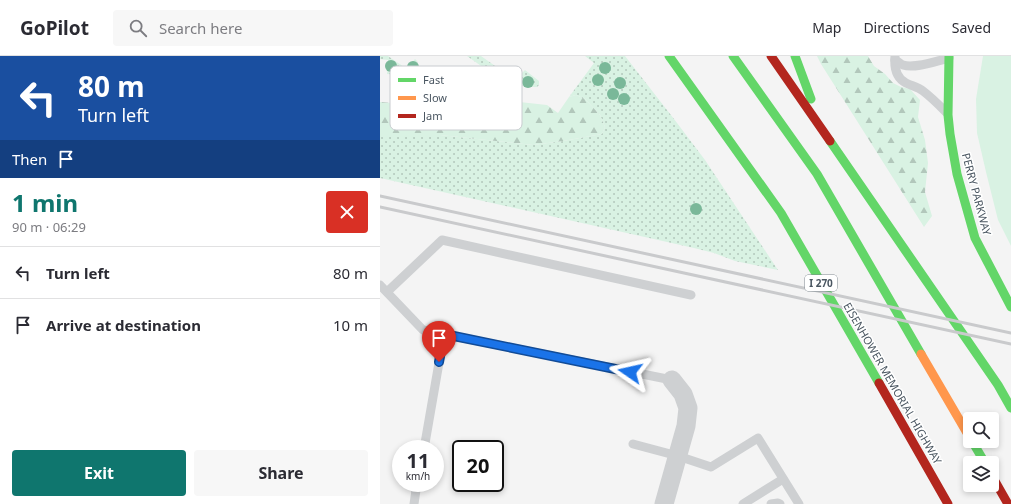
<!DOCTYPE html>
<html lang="en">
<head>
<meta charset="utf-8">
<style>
  :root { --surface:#fff; --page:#f7f7f7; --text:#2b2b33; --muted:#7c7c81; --line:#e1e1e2; --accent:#0f766e }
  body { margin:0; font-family:"Noto Sans",sans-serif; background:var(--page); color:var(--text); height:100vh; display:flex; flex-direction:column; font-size:15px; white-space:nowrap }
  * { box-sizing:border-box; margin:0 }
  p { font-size:13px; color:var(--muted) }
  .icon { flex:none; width:22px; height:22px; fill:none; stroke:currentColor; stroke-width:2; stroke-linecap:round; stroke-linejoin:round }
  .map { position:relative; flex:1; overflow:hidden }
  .side { display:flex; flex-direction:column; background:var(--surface); width:380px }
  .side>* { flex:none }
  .hud { background:#1a4fa0; color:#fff; overflow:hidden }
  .controls { position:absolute; left:583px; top:356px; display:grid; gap:8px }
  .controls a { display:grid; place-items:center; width:36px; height:36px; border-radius:4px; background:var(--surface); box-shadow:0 2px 6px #0003; font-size:20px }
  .speed { position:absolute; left:12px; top:384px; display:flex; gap:8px; font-size:20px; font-weight:700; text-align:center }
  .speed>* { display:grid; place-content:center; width:52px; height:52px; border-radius:50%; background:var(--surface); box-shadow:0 2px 6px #0003; line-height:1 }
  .speed small { font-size:10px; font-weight:400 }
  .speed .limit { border:2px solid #111; border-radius:6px; background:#fff; color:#111 }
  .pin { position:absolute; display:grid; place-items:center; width:34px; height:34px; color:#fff; margin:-41px -17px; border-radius:50% 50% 50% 0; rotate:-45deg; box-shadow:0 0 4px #0007 }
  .pin .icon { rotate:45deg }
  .me { position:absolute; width:44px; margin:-22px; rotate:281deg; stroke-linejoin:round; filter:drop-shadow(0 0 3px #0008) }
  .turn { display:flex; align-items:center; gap:14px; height:84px; padding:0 12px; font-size:18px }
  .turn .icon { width:52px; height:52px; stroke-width:2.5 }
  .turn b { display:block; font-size:28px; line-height:34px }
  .then { display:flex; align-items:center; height:38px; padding:0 12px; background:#0003; gap:8px; font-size:15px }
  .round { display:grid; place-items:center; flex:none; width:42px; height:42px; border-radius:4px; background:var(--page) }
  .summary { display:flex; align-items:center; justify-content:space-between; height:68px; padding:0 12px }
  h1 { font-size:24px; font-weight:700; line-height:30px; color:var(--accent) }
  .cta { display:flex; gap:8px; margin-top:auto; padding:8px 12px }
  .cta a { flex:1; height:46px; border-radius:4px; background:var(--accent); color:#fff; font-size:16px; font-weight:700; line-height:46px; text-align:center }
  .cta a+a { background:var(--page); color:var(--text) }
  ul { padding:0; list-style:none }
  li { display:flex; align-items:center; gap:12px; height:52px; padding:0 12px; border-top:1px solid var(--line) }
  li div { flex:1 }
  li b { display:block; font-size:15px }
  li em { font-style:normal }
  header { display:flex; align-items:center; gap:24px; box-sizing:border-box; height:56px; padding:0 20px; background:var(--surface); border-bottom:1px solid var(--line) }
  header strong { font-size:19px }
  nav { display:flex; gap:22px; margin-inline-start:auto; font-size:14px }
  .search { width:280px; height:36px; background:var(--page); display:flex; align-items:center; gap:10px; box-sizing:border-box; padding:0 14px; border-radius:4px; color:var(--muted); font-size:15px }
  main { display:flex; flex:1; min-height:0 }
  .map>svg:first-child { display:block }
  .grass { fill:url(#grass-dots) }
  .forest { fill:url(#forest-firs) }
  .park { fill:#d9f2e3 }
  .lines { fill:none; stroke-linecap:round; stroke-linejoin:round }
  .lane { stroke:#ced0d2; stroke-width:9 }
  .street { stroke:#ced0d2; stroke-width:19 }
  .fast { stroke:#63d668; stroke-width:9 }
  .slow { stroke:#ff974d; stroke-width:9 }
  .jam { stroke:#b3261e; stroke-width:9 }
  .rail { stroke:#c9cacc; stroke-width:3 }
  .tree { fill:#7ab899 }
  .route-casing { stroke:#114b97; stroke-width:10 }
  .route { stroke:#1a73e8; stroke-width:7 }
  .labels { text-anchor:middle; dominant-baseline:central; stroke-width:3; stroke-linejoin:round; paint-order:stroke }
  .shield { fill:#fff; stroke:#808990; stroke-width:1 }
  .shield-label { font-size:10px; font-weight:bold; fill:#4a5661 }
  .street-label { font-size:11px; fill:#4a5661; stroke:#fff }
  .key { fill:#fff; stroke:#c9ccd0; stroke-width:1 }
  .key-label { font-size:11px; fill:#4a5661 }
</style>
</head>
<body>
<header>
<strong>GoPilot</strong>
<div class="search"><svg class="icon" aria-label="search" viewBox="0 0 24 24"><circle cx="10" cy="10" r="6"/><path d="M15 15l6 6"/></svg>Search here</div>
<nav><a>Map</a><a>Directions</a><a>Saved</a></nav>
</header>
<main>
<section class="side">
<div class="hud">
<div class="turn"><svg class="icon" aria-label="left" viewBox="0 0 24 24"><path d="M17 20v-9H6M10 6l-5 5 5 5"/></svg><div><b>80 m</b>Turn left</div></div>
<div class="then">Then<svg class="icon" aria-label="arrive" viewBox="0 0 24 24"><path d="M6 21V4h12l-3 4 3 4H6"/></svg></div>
</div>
<div class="summary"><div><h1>1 min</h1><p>90 m · 06:29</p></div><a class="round" style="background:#d93025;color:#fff"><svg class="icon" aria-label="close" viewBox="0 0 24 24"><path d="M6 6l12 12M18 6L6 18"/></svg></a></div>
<ul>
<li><svg class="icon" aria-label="left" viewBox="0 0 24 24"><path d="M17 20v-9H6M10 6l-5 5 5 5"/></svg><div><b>Turn left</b></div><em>80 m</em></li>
<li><svg class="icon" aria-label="arrive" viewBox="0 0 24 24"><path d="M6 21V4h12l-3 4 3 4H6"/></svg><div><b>Arrive at destination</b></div><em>10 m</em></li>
</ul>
<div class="cta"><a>Exit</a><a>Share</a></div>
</section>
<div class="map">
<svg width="631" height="448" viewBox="0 0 631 448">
  <defs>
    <pattern id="grass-dots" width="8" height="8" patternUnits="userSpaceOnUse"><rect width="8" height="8" fill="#d9f2e3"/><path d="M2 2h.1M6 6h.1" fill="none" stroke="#b2c7bb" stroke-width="1.8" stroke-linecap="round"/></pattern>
    <pattern id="forest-firs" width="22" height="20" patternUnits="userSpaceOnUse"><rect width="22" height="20" fill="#d9f2e3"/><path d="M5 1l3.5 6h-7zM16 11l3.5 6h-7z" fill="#b2c7bb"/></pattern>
  </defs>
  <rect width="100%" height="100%" fill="#f4f4f4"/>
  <!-- grass -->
  <g class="grass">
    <path d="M0,0h8l19,13 8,-10 2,2 1,5c-6,12 -20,9 -31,8l1,-14 -8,-1z"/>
    <polygon points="87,0 101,0 135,24 145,14 159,25 159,29 157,31 154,31 99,24 97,23 97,20 104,12"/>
    <polygon points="205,0 245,0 294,63 325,104 398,214 355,205 334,197 314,192 0,122 0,79 60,79 153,89 183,85 222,78 225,71 220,59 205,43 196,39 189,41 214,7"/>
  </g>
  <!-- forest -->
  <g class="forest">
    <polygon points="437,0 488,0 494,10 505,18 513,27 521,31 530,33 540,44 538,61 545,84 548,107 545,136 552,160 544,171 441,8"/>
    <polygon points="14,32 167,49 178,57 189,41 196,39 205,43 220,59 225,71 222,78 183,85 153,89 60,79 0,79 0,46 12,47"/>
  </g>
  <!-- park -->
  <polygon class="park" points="603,0 631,0 631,190 618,164 606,116 597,77 596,43"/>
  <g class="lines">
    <!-- lane -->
    <g class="lane">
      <path d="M515,0c-1,11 1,22 11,27 6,3 12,4 17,8 8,6 16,14 23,21"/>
      <path d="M515,4c3,1 5,4 8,5 12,4 33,-4 46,-7"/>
      <polyline points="0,229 43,274 292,324"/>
      <polyline points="7,236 62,184 311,239"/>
      <polyline points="253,388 298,400 331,411 378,382 419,448"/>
      <polyline points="44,393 64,278"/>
      <polyline points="34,448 37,427"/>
      <polyline points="363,448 403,423"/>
      <polyline points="391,448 398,447 400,448"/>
    </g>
    <!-- street -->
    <polyline class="street" points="284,448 306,370 308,352 303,338 292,324"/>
    <!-- fast -->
    <g class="fast">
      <polyline points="289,0 401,157 499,327"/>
      <polyline points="353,0 437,118 541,298"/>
      <polyline points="415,0 431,43"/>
      <polyline points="569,0 568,59 570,78 577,118 595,182 631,251"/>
      <polyline points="450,85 618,329 631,352"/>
      <polyline points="592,385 605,407"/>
    </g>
    <!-- slow -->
    <polyline class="slow" points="541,298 590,382"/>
    <!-- jam -->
    <g class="jam">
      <polyline points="391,0 450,85"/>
      <polyline points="499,327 568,448"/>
      <polyline points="612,420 628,448"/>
    </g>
    <!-- rail -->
    <g class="rail">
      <polyline points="0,140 631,277"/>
      <polyline points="0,151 631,288"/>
    </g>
  </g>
  <!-- trees -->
  <g class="tree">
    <circle cx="11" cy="10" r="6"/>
    <circle cx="33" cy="11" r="6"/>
    <circle cx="225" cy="12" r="6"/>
    <circle cx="218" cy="24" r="6"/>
    <circle cx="148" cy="26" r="6"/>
    <circle cx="240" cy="27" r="6"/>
    <circle cx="233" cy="38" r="6"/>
    <circle cx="244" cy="43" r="6"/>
    <circle cx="316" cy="153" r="6"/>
  </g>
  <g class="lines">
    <!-- route casing -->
    <g class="route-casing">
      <polyline id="route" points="59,306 64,278 250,316"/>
    </g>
    <!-- route -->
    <use href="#route" class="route"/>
  </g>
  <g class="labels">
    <!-- shield labels -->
    <rect class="shield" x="425" y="219" width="32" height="16" rx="3"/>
    <g class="shield-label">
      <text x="441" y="227">I 270</text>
    </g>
    <!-- street labels -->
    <g class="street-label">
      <text transform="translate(597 138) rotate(75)">PERRY PARKWAY</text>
      <text transform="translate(513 327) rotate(60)">EISENHOWER MEMORIAL HIGHWAY</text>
    </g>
  </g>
  <!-- legend -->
  <rect x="10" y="10" width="132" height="64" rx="6" class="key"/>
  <rect x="18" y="22" width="18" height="4" fill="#63d668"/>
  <rect x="18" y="40" width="18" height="4" fill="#ff974d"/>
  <rect x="18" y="58" width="18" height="4" fill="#b3261e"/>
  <g class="key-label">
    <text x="43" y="28">Fast</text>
    <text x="43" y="46">Slow</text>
    <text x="43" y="64">Jam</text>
  </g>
</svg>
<div class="controls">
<a><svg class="icon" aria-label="search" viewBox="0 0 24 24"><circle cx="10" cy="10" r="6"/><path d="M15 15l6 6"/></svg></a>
<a><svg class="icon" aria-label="layers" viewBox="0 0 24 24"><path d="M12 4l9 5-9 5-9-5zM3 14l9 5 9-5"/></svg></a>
</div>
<div class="speed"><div>11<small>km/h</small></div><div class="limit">20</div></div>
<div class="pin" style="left:59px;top:306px;background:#d93025"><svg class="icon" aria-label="arrive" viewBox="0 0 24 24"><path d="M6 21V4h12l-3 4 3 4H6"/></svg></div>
<svg class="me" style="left:250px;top:316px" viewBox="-20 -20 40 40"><path d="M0-17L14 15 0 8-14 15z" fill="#1a73e8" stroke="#fff" stroke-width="4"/></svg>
</div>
</main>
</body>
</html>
